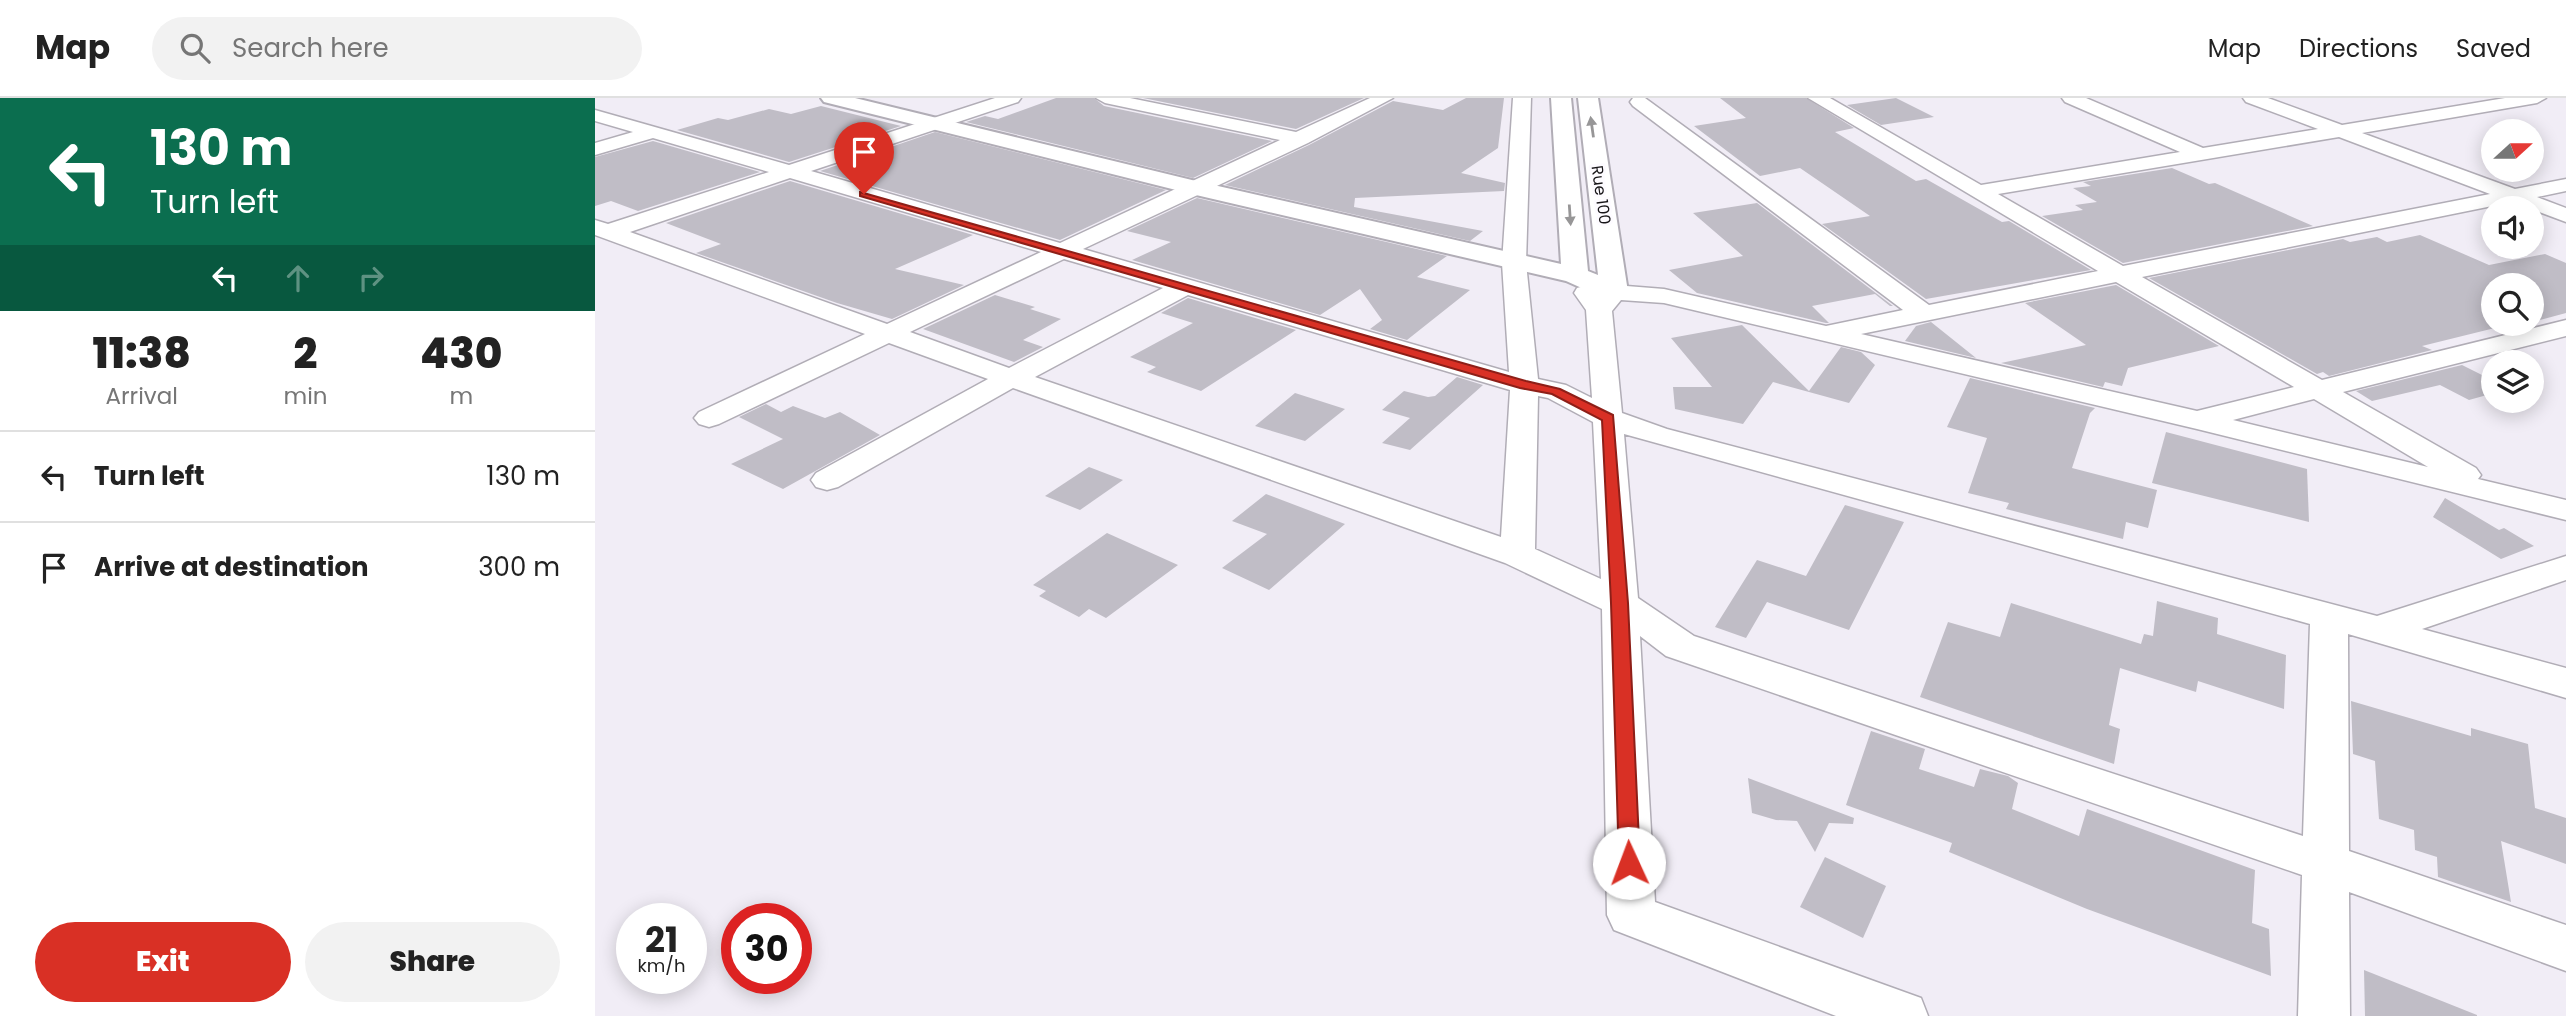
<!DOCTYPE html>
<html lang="en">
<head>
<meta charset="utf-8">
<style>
  :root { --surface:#fff; --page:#f2f2f2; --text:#222; --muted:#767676; --line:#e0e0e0; --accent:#d93025 }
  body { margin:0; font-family:Poppins,sans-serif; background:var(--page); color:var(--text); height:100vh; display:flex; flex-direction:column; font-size:26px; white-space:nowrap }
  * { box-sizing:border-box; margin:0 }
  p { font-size:23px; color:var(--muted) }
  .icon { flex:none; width:38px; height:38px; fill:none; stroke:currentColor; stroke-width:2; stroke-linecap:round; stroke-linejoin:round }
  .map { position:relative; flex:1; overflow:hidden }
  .drawer { display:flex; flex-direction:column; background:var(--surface); width:595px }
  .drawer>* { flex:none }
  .guide { background:#0b6e4f; color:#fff; overflow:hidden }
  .needle { width:46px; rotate:69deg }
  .controls { position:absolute; left:1886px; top:21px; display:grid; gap:14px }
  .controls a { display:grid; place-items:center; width:63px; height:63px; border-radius:50%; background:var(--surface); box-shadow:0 4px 18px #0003; font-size:35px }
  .speed { position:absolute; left:21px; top:805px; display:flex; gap:14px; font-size:35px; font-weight:700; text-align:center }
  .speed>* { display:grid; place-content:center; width:91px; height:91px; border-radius:50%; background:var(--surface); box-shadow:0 4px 18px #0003; line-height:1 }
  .speed small { font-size:18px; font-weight:400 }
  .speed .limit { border:10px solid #d22; background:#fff; color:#111 }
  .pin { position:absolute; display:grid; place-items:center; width:60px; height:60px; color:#fff; margin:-72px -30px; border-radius:50% 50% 50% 0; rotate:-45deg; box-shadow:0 0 7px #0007 }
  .pin .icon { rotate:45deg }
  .me { position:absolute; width:77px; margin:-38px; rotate:358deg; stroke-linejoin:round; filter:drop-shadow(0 0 5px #0008) }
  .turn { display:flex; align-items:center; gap:24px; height:147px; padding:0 35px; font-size:32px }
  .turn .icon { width:91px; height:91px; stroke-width:2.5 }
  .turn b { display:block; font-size:49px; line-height:60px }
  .lanes { display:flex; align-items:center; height:66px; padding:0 35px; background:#0003; justify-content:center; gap:35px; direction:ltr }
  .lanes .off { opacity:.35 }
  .eta { display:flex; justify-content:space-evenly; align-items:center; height:119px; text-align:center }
  .eta b { font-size:42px; font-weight:800; line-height:49px }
  .primary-button { display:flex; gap:14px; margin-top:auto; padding:14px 35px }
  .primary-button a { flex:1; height:80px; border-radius:42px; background:var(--accent); color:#fff; font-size:28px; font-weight:800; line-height:80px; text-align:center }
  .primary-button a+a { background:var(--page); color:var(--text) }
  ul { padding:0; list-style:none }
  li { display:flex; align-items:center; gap:21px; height:91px; padding:0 35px; border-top:2px solid var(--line) }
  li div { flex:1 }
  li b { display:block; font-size:26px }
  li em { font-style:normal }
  header { display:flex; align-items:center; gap:42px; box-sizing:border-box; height:98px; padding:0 35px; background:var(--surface); border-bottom:2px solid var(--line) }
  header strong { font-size:33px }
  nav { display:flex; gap:38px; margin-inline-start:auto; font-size:24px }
  .search { width:490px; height:63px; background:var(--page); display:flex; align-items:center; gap:18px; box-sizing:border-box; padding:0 24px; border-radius:38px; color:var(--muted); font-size:26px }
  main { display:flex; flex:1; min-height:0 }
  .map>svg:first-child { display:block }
  .building { fill:#c0bdc6 }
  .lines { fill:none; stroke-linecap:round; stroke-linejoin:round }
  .street-casing { stroke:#b1adb6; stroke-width:3 }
  .secondary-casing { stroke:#b1adb6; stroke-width:4 }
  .street { fill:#fff; fill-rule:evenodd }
  .secondary { fill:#fff; fill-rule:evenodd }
  .oneway { fill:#979697 }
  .route { fill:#d93025; stroke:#8d1f18; stroke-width:2 }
  .labels { text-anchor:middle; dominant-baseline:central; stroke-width:6; stroke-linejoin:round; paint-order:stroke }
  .far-street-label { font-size:16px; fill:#171518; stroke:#fdfbff }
</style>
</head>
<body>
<header>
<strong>Map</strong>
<div class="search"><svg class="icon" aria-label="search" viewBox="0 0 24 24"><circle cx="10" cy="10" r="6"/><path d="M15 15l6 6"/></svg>Search here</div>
<nav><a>Map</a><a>Directions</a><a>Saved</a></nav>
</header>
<main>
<section class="drawer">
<div class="guide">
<div class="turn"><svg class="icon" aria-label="left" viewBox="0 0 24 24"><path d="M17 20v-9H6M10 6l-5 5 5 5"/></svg><div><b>130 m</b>Turn left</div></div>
<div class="lanes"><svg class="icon" aria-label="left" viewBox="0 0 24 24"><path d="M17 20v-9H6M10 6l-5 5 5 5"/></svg><svg class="icon off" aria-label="ahead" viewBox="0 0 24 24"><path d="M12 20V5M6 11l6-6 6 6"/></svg><svg class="icon off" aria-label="right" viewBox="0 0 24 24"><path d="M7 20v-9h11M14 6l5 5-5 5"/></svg></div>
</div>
<div class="eta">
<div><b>11:38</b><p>Arrival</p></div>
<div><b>2</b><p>min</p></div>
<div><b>430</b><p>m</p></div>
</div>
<ul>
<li><svg class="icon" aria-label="left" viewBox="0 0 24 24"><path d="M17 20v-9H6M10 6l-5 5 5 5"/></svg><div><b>Turn left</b></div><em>130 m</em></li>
<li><svg class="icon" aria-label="arrive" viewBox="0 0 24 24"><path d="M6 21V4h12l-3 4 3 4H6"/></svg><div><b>Arrive at destination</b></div><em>300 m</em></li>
</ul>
<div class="primary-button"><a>Exit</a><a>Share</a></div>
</section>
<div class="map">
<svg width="1971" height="918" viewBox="0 0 1971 918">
  <rect width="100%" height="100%" fill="#f1edf6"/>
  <!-- building -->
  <g class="building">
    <polygon points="461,0 499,0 509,8 677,43 598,80 371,24 390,18 403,21"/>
    <polygon points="548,0 769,0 701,31"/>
    <polygon points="871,0 909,0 903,50 866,75 910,85 909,93 760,100 759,109 888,133 875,143 630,87 714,47 798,3 848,12"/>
    <polygon points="1125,0 1211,0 1259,30 1240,34 1321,83 1331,81 1407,124 1414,123 1496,172 1331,201 1227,126 1275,118 1205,70 1165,78 1099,28 1151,20"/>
    <polygon points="1301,0 1339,19 1286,27 1252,7"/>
    <polygon points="226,8 306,28 194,64 82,32 123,20 133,22 174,11 196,16"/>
    <polygon points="340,34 571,92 465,142 225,73"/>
    <polygon points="58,43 165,74 43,113 16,103 0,108 0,59"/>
    <polygon points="1577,70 1614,86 1620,85 1718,128 1528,165 1447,118 1488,112 1480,107 1502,104 1478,90 1496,88 1488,84"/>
    <polygon points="195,83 378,137 300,171 369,187 297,221 242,205 101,155 126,146 71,125"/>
    <polygon points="602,100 852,158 822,179 875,192 812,242 775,231 787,222 765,191 725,217 537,162 576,144 532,133"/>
    <polygon points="1162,105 1298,208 1295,208 1280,196 1217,208 1234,225 1231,225 1102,195 1074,172 1148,158 1098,115"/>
    <polygon points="1825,137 1894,167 1950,156 1971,165 1971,215 1937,224 1937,187 1899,187 1899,226 1916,226 1827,248 1837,252 1734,278 1728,274 1722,276 1554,180 1748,141 1755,144 1782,139 1792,144"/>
    <polygon points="1521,187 1624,248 1533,270 1527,288 1510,284 1508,289 1406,265 1491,247 1430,205"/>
    <polygon points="400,197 440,209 435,211 466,221 428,242 448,249 419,264 328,231"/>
    <polygon points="593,200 701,232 606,293 552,274 561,269 535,259 598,225 566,215"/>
    <polygon points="1336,224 1381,260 1310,243 1321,228"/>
    <polygon points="1147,227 1214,293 1246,249 1266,254 1280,267 1254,305 1178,284 1148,326 1080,311 1078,289 1117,289 1076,240"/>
    <polygon points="1867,267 1899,283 1899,295 1874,302 1845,287 1777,303 1761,293"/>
    <polygon points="862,279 888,287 815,352 787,345 815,320 787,312 809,293 833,299 840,298"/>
    <polygon points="1375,280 1500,310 1495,315 1477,370 1562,392 1553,430 1531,424 1528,441 1411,411 1414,405 1373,395 1392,340 1352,329"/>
    <polygon points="700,295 750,311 710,343 660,328"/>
    <polygon points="171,306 186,314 198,308 230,320 245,314 285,337 188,391 136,366 188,341 144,319"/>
    <polygon points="1571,334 1712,371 1714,424 1557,385"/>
    <polygon points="494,369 528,382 485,412 450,398"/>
    <polygon points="671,396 750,426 674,492 627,470 672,436 637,423"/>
    <polygon points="1850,400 1904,432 1909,430 1939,448 1906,461 1838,419"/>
    <polygon points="1250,407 1309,424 1254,532 1172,504 1151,540 1120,529 1162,462 1211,478"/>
    <polygon points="512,435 583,467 511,520 494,511 484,519 444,498 451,493 438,487"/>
    <polygon points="1562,503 1623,520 1622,536 1691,557 1689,611 1603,583 1601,594 1525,570 1514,627 1525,631 1519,666 1325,599 1353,524 1405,539 1416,505 1546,546 1549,536 1558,538"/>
    <polygon points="1756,603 1876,638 1876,630 1933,646 1940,710 1971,720 1971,766 1906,743 1916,804 1843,779 1842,759 1820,752 1819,732 1784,721 1780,663 1758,656"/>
    <polygon points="1276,633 1330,651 1324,671 1379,689 1385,671 1413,678 1423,685 1417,711 1484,738 1492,711 1660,772 1657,825 1674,831 1676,878 1492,811 1354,754 1357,745 1251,707"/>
    <polygon points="1153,680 1259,720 1258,726 1234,725 1220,754 1202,723 1181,722 1157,715"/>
    <polygon points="1230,759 1291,788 1268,840 1205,809"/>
    <polygon points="1769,872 1882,917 1882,918 1770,918"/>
  </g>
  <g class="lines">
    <!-- street casing -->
    <g class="street-casing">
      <path id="street" d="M400,0h26l-3,4 -207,69 249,72 220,-103 -175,-37 -9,-5h34l166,34 74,-34h23l-85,45 -225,106 426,123 -7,-109 11,-165h18l-5,165 12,116 28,6 26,13 -6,-88 -12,-17 3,-5c10,-3 16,-3 22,6l6,-7 9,-2 50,4 162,37 77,-16 -270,-204 -3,-4 3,-4h12l284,207 169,-34 -290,-173h22l151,87 199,-33 -115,-50 -3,-4h24l117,50 115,-19 -72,-27 -3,-4h25l74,27 163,-27h41l-9,5 -175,30 153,56 51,-10v12l-29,6 29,11v14l-54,-20 -370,75 180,103 244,-60v16l-223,56 133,76 5,7 -3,4 88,21v20l-369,-91 -533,-126 -43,-3 -9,11 10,102 45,16 710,187 189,-60v24l-144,49 144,39v30l-218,-64 1,217 217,74v46l-217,-79 1,124h-52l4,-141 -636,-219 -26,-20 15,266 266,96 7,18h-92l-222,-86 -7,-15 -5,-306 -97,-46 -492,-175 -175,99 -11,3 -11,-3 -5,-7 5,-7 172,-94 -99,-36 -170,81 -10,3 -10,-3 -5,-6 5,-6 166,-78 -270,-99v-15l13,4 161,-52 -116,-34 -58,17v-12l38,-11 -38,-11v-11l194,55zM1744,39l151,57 -367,72 -125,-72zM195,80l251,74 -154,72 -257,-92zM469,161l99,29 -154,80 -99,-36zM1521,184l178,105 -97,24 -336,-77zM593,197l322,95 -9,147 -466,-160zM943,298l10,2 45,24 8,157 -66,-30zM1719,301l114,68 -195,-47zM1029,336l686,190 -7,212 -609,-200 -56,-38z"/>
    </g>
    <!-- secondary casing -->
    <g class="secondary-casing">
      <polygon id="secondary" points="226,0 260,0 601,83 966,166 956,0 976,0 993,173 1003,177 983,0 1003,0 1033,194 1029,200 1019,202 1009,200 971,183 601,97 229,4"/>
    </g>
    <!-- street -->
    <use href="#street" class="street"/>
    <!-- secondary -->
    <use href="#secondary" class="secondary"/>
  </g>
  <!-- one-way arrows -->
  <defs><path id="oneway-solid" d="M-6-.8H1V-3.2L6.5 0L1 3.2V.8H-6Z" transform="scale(1.75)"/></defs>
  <g class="oneway">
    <use href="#oneway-solid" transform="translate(997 29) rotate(-98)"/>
    <use href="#oneway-solid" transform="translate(975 117) rotate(86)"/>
  </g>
  <!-- route -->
  <polygon class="route" points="265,94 931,283 965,291 1018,317 1033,505 1045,765 1042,772 1034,774 1027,772 1024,765 1016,505 1007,322 957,296 925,290 265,98"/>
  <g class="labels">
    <!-- far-street labels -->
    <g class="far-street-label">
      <text transform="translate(1006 97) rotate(82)">Rue 100</text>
    </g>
  </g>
</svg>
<div class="controls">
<a><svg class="needle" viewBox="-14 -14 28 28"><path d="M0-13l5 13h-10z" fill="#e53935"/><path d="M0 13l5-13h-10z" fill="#767676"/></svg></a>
<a><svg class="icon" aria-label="sound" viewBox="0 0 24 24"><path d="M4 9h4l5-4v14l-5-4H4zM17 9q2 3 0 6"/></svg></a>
<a><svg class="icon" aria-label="search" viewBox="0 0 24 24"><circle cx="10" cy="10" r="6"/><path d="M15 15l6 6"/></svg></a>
<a><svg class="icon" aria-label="layers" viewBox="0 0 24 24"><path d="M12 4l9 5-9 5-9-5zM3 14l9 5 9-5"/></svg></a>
</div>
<div class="speed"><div>21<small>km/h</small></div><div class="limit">30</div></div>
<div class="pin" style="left:269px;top:96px;background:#d93025"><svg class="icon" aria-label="arrive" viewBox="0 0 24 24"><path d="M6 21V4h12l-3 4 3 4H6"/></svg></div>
<svg class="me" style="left:1034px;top:765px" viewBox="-20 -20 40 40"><circle r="19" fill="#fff"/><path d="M0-13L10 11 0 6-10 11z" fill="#d93025"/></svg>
</div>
</main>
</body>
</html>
